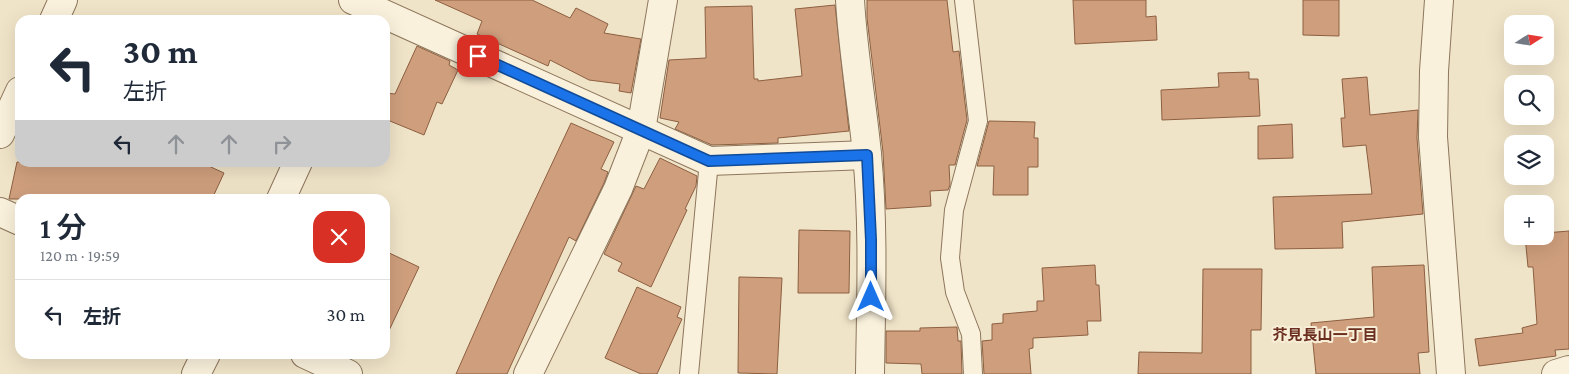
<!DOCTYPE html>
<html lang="ja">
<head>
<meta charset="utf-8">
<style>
  :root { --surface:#fff; --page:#f6f6f7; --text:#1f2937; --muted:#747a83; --line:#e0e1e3 }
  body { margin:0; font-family:"Crimson Pro","Noto Sans JP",serif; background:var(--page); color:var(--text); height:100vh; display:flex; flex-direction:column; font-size:19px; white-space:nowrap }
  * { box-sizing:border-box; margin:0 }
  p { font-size:16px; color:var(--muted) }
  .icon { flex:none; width:28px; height:28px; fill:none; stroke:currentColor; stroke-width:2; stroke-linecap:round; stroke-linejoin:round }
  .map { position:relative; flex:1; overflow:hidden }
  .sheet { position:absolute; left:15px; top:194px; width:375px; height:165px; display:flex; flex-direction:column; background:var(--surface); border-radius:15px; box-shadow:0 5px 20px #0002 }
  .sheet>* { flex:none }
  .banner { position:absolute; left:15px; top:15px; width:375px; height:152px; border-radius:15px; box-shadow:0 5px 20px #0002; background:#fff; color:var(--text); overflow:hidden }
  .needle { width:32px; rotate:78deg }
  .tools { position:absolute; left:1504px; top:15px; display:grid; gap:10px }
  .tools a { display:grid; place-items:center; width:50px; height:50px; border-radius:10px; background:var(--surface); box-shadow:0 5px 20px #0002; font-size:25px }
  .pin { position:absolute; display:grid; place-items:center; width:42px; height:42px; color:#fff; margin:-21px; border-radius:10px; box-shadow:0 2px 8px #0006 }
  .me { position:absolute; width:55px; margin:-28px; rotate:0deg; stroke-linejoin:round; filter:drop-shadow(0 0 4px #0008) }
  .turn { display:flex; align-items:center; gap:18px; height:105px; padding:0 25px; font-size:22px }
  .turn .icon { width:65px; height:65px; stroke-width:2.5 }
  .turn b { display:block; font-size:35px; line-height:42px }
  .lanes { display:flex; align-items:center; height:48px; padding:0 25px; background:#0003; justify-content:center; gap:25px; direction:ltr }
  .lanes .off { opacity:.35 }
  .round { display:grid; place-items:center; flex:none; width:52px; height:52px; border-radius:15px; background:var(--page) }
  .summary { display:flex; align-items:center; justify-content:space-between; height:85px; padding:0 25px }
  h1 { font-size:30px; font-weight:600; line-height:38px }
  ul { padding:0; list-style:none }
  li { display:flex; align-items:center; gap:15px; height:70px; padding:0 25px; border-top:1px solid var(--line) }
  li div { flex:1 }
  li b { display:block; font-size:19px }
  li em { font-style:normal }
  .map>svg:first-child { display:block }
  .building { fill:#cf9f7d; stroke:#8d5f41 }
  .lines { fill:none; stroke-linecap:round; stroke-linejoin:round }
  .service-casing { stroke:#8d765c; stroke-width:20 }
  .minor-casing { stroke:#8d765c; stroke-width:30 }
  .service { stroke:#faf1dc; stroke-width:18 }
  .minor { stroke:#faf1dc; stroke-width:28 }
  .route-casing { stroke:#114b97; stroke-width:12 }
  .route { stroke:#1a73e8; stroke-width:9 }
  .labels { text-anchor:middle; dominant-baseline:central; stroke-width:4; stroke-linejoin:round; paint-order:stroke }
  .neighbourhood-label { font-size:15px; font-weight:bold; fill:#6b2e1e; stroke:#f7eed8 }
</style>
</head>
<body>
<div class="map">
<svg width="1569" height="374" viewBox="0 0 1569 374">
  <rect width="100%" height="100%" fill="#f0e4c8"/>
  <!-- building -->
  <g class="building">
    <polygon points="435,0 532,0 570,18 576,8 608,24 604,33 641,39 631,93 619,91 620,84 589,80 550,60 548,66 477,34 482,21"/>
    <polygon points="867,0 947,0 953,52 959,51 967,120 955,165 949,165 950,185 948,190 930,191 931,206 886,209 883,152 867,18"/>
    <polygon points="1073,0 1146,0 1146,17 1156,16 1157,40 1075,44"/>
    <polygon points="1303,0 1339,0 1339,36 1303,35"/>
    <polygon points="835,5 849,131 778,138 778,143 712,145 675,129 679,122 660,118 669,60 706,58 705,7 752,6 754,79 758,79 758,81 802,76 795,9"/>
    <polygon points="417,46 450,61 449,65 458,70 442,104 437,102 424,135 385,119 385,93 395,94"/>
    <polygon points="1249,72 1249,79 1258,79 1260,116 1162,120 1161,90 1219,87 1218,73"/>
    <polygon points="1367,77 1370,115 1418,110 1417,138 1423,214 1342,222 1343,248 1275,249 1273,197 1372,194 1366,145 1343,147 1341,118 1345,118 1342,79"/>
    <polygon points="989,121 1035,122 1034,138 1038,138 1038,167 1028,167 1028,195 993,195 994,166 977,166"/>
    <polygon points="571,123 614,142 601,169 608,172 604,183 576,241 569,237 507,374 456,374 498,279"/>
    <polygon points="1292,124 1293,158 1258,159 1258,126"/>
    <polygon points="660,158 697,176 696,186 685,209 687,210 651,287 618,271 622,263 604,254 636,186 644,189"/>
    <polygon points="17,162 200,162 224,173 212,199 9,199"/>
    <polygon points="799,230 850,231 849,293 798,293"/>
    <polygon points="1569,231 1569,349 1555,350 1556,356 1479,366 1475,339 1523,333 1522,328 1537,324 1533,267 1528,267 1525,236 1545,236 1545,233"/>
    <polygon points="385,251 419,267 385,339"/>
    <polygon points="1095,265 1096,285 1099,285 1101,321 1087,321 1088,335 1033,338 1033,348 1029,349 1031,374 984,374 982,341 992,340 992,324 1003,323 1003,314 1037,311 1037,301 1044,301 1042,268"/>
    <polygon points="1424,265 1429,352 1418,353 1420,374 1316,374 1311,323 1374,317 1372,267"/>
    <polygon points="1203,269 1262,269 1261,330 1251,330 1251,374 1138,374 1139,352 1202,353"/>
    <polygon points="739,277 782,278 777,374 738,373"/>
    <polygon points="637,287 681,307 677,317 682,319 657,374 641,374 605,358"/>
    <polygon points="957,327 958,341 961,341 962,374 922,374 921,364 886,363 886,331 920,331 920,328"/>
  </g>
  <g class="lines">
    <!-- service casing -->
    <g class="service-casing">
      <g id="service">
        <polyline points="964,0 978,121 954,210 950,258 955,292 971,334 973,374"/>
        <polyline points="689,374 709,161"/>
      </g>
    </g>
    <!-- minor casing -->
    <g class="minor-casing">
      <g id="minor">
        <polyline points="353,0 709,161 867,155"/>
        <path d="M850,0c3,52 12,103 17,154 7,73 4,147 3,220"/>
        <polyline points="1439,0 1434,71 1433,137 1451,374"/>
        <polyline points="54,20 63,0"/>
        <polyline points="0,134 20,91"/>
        <polyline points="281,199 298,162"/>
        <polyline points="0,212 20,221"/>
        <polyline points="305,354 348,374"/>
        <polyline points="196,374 206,354"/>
        <polyline points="528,374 618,189 641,130 663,0"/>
        <polyline points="1556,374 1569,370"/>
      </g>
    </g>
    <!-- service -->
    <use href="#service" class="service"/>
    <!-- minor -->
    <use href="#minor" class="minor"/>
  </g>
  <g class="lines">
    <!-- route casing -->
    <g class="route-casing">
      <polyline id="route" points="478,56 709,161 867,155 871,240 871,297"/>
    </g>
    <!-- route -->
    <use href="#route" class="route"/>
  </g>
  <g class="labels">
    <!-- neighbourhood labels -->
    <g class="neighbourhood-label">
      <text x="1325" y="335">芥見長山一丁目</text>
    </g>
  </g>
</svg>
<div class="tools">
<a><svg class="needle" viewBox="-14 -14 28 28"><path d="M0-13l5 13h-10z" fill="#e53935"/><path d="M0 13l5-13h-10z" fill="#747a83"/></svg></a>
<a><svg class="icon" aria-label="search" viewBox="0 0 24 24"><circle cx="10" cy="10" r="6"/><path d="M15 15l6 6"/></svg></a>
<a><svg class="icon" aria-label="layers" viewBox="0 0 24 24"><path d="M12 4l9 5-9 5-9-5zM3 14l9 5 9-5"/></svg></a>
<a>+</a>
</div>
<div class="pin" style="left:478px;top:56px;background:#d93025"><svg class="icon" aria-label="arrive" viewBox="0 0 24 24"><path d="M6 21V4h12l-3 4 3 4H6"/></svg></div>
<svg class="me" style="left:871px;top:297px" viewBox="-20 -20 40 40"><path d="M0-17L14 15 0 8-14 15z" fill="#1a73e8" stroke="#fff" stroke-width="4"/></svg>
<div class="banner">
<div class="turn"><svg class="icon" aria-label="left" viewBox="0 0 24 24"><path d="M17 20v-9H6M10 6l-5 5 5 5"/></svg><div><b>30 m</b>左折</div></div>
<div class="lanes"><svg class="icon" aria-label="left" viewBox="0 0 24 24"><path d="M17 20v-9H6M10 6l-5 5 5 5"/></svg><svg class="icon off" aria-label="ahead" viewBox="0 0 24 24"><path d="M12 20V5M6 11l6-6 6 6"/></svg><svg class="icon off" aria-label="ahead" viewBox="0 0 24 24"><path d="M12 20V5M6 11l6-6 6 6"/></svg><svg class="icon off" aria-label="right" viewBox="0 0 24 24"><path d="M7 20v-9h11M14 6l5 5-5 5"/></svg></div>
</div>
<section class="sheet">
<div class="summary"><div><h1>1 分</h1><p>120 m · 19:59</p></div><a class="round" style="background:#d93025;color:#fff"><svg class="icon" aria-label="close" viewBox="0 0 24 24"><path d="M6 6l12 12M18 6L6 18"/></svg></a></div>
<ul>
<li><svg class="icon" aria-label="left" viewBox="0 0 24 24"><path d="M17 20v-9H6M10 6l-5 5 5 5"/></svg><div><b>左折</b></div><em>30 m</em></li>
</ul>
</section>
</div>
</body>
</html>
